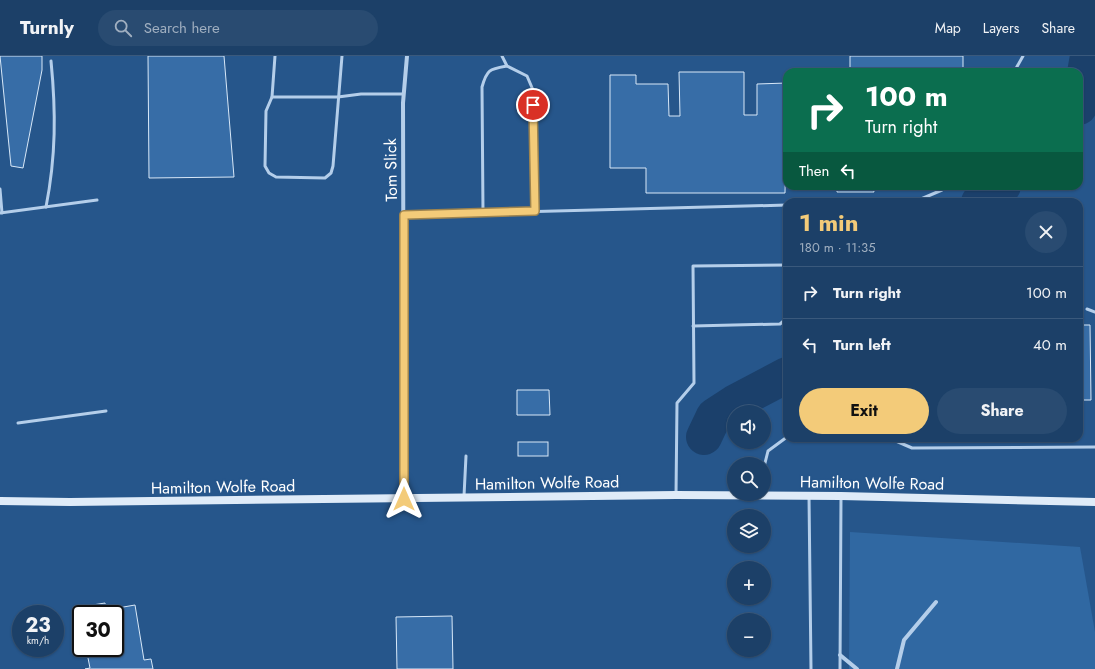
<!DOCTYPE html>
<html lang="en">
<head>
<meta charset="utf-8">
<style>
  :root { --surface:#1c4068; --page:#294b71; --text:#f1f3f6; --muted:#a0afc0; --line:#3a597c; --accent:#f3cb79 }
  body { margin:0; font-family:Jost,sans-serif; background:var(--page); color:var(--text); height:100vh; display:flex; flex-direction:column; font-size:15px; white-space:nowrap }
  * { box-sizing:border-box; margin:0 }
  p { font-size:13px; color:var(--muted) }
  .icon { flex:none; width:22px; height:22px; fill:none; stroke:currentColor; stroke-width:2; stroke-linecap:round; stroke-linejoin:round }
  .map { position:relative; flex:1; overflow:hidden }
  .side { position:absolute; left:783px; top:142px; width:300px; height:244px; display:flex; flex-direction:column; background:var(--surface); border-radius:12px; box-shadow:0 1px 3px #0004,0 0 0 1px var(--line) }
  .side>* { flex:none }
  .banner { position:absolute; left:783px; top:12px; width:300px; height:122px; border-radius:12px; box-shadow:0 1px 3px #0004,0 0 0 1px var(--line); background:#0b6e4f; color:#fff; overflow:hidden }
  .tools { position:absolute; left:727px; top:349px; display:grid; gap:8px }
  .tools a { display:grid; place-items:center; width:44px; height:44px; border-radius:50%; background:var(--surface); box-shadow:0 1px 3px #0004,0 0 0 1px var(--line); font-size:20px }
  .speed { position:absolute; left:12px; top:549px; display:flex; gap:8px; font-size:20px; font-weight:700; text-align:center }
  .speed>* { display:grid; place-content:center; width:52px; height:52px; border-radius:50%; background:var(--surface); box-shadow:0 1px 3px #0004,0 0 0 1px var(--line); line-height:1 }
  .speed small { font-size:10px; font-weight:400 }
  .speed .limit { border:2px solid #111; border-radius:6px; background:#fff; color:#111 }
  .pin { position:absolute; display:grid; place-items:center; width:34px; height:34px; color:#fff; margin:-17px; border:2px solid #fff; border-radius:50%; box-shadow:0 1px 4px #0007 }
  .me { position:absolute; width:44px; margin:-22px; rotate:0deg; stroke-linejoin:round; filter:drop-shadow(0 0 3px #0008) }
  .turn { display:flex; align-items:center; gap:14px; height:84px; padding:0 16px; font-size:18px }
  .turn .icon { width:52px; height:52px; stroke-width:2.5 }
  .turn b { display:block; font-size:28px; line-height:34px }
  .then { display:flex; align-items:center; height:38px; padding:0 16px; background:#0003; gap:8px; font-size:15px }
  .round { display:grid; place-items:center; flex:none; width:42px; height:42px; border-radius:21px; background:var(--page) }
  .headline { display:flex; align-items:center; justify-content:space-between; height:68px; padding:0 16px }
  h1 { font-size:24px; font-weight:700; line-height:30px; color:var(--accent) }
  .button { display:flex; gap:8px; margin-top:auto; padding:8px 16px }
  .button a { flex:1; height:46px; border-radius:24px; background:var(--accent); color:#111; font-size:16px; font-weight:700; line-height:46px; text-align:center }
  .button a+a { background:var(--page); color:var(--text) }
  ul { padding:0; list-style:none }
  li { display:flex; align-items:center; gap:12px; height:52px; padding:0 16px; border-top:1px solid var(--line) }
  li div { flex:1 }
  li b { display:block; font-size:15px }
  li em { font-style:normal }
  header { display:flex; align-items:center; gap:24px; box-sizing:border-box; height:56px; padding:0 20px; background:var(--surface); border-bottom:1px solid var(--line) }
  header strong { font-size:19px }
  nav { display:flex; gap:22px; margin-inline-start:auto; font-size:14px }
  .search { width:280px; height:36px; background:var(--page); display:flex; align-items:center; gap:10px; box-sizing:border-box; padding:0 14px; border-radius:22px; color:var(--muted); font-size:15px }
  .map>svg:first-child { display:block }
  .green { fill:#3068a2 }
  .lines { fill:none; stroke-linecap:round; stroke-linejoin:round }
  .river { stroke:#1b406b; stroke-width:36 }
  .building { fill:#376da7; stroke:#d8e8f8 }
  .lane { stroke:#b4ceea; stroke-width:3 }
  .street { stroke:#b4ceea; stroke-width:4 }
  .secondary { stroke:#dfebf8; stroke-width:8 }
  .route-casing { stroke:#9e844f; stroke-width:10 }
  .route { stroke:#f3cb79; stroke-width:7 }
  .labels { text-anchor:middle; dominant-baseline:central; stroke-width:4; stroke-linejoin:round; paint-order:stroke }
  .street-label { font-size:16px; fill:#fff; stroke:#26568b }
</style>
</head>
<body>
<header>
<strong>Turnly</strong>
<div class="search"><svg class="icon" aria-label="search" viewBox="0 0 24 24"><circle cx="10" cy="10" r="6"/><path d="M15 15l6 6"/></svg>Search here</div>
<nav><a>Map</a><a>Layers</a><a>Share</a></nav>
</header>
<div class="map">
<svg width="1095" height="613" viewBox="0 0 1095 613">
  <rect width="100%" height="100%" fill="#26568b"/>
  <!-- green -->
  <polygon class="green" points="850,476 1080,491 1095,576 1095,613 849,613"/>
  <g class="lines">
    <!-- river -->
    <g class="river">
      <polyline points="1079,51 1088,0"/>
      <polyline points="979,146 1003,130"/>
      <polyline points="704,381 714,360 734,347 787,319"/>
    </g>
  </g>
  <!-- building -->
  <g class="building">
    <polygon points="0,0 42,0 42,14 23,112 11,110"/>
    <polygon points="148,0 224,0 234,121 149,122"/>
    <rect x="850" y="0" width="113" height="16"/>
    <polygon points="679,16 744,16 744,59 757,59 757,28 787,27 785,137 646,137 646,112 610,112 610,19 636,19 636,28 668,28 669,60 680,60"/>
    <polygon points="837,130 873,130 874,136 837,136"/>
    <polygon points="1079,269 1090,269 1091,344 1079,344"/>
    <polygon points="517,334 549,334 550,359 517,359"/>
    <rect x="518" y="386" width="30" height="14"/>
    <polygon points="105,547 106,554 135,549 144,604 151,603 153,613 85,613 90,612 86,592 115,592 115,558 81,558 80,551"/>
    <polygon points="452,560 453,613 397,613 396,561"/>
  </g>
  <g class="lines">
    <!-- lane -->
    <g class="lane">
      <polyline points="275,0 272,41 266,55 265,110 269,117 276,121 325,122 331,117 333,110 342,0"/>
      <polyline points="502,0 507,10 527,20 533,34 535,155"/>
      <polyline points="1014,16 1023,0"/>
      <polyline points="272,41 338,41 361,38 403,38"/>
      <polyline points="0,133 2,157"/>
      <polyline points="914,146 942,134 946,130"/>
      <path d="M46,151c10,-51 10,-95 5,-146"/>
      <path d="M483,156l-1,-125c5,-18 8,-18 25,-21"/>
      <polyline points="0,157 97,144"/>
      <polyline points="404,159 787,149"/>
      <polyline points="1087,253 1095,256"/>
      <polyline points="693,270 780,268 787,262"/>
      <polyline points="18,367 106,355"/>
      <polyline points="889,382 912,392 1095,391"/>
      <polyline points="764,411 768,395 787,381"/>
      <polyline points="676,439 677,347 694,327 693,210 787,209"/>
      <polyline points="464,440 466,400"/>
      <polyline points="809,440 811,613"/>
      <polyline points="840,613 841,441"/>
    </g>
    <!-- street -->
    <g class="street">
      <polyline points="404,443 403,47 407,0"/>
      <polyline points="840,599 857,613"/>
      <polyline points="897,613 904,584 936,546"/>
    </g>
    <!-- secondary -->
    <polyline class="secondary" points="0,445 70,446 676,439 841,440 1095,446"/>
  </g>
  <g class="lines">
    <!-- route casing -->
    <g class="route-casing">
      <polyline id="route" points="404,443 404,159 535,155 533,49"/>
    </g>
    <!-- route -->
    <use href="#route" class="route"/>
  </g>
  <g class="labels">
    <!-- street labels -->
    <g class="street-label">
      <text transform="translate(391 114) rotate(-91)">Tom Slick</text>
      <text transform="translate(547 427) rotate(-1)">Hamilton Wolfe Road</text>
      <text transform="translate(872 427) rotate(1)">Hamilton Wolfe Road</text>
      <text transform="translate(223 431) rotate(-1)">Hamilton Wolfe Road</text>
    </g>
  </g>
</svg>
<div class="tools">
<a><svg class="icon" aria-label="sound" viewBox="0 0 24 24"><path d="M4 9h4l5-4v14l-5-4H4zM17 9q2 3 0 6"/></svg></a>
<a><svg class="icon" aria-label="search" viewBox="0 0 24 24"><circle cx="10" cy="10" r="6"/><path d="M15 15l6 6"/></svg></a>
<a><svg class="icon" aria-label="layers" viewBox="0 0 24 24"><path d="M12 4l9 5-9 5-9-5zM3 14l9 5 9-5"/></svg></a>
<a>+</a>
<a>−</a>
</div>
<div class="speed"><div>23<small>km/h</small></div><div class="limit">30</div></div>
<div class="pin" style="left:533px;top:49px;background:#d93025"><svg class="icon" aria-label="arrive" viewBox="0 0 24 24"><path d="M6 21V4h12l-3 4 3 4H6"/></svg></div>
<svg class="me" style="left:404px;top:443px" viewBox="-20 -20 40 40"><path d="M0-17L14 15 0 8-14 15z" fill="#f3cb79" stroke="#fff" stroke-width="4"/></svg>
<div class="banner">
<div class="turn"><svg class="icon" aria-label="right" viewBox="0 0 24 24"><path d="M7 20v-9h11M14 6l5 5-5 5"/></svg><div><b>100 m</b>Turn right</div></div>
<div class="then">Then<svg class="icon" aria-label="left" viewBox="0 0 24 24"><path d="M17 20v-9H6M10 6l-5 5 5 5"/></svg></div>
</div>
<section class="side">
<div class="headline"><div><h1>1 min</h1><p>180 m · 11:35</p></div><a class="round"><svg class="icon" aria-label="close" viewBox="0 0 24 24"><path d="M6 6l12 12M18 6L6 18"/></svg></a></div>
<ul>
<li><svg class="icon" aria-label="right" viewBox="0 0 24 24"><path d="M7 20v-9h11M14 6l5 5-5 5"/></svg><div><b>Turn right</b></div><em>100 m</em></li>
<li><svg class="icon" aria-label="left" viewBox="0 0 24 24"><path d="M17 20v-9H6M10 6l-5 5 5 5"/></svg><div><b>Turn left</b></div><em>40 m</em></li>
</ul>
<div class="button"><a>Exit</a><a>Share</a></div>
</section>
</div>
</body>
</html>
